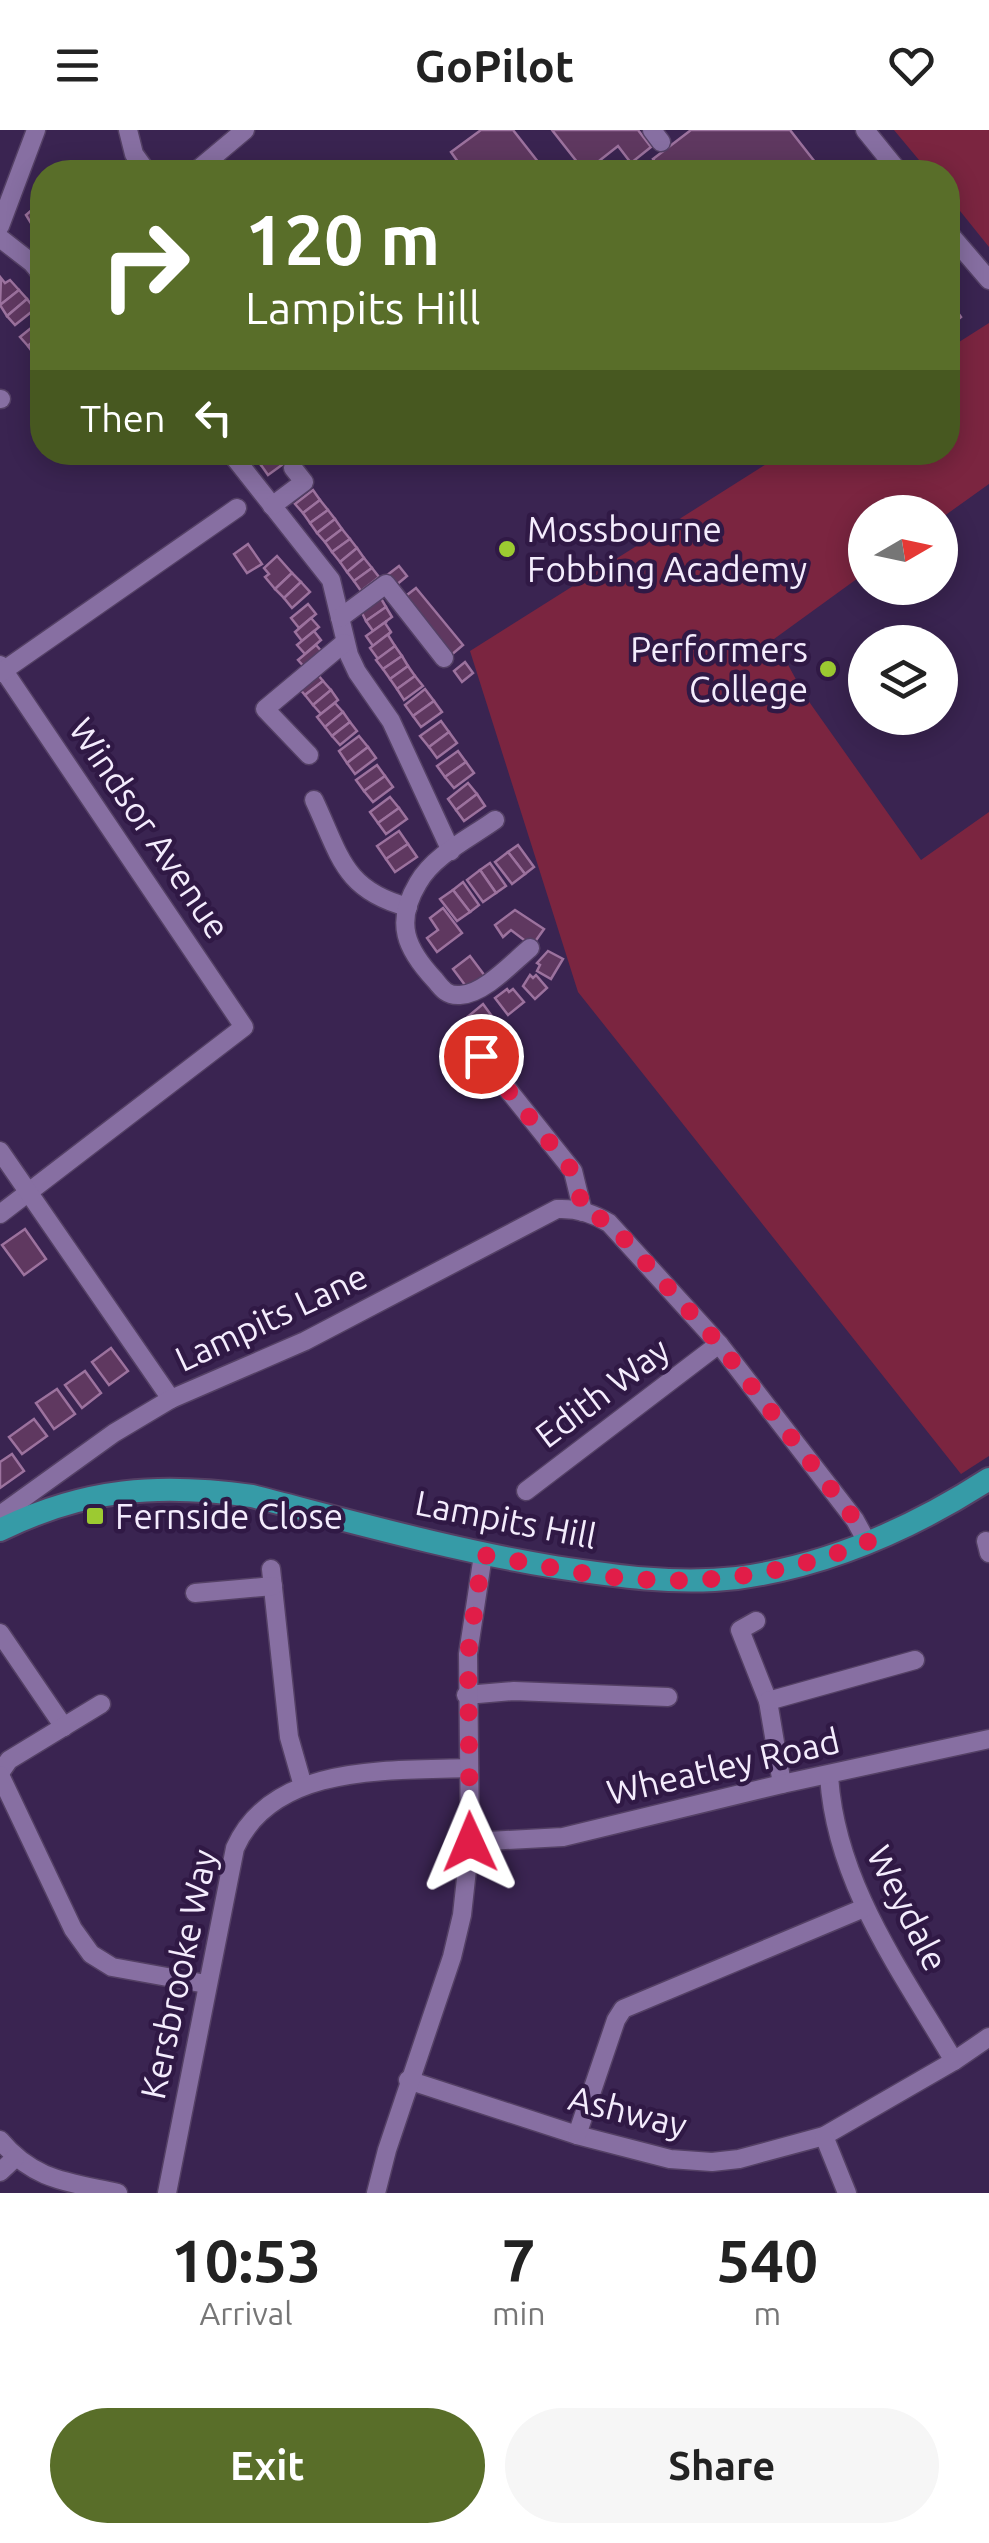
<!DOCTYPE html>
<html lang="en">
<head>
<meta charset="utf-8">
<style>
  :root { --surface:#fff; --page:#f6f6f6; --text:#222; --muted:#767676; --accent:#596e29 }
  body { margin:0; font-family:Ubuntu,sans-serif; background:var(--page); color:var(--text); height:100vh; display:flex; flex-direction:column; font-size:38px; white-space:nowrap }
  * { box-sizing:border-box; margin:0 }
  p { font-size:32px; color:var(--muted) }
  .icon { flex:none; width:55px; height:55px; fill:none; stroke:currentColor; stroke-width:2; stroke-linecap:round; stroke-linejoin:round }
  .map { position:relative; height:2063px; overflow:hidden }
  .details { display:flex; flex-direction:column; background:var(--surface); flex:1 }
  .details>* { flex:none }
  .guide { position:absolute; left:30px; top:30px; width:930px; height:305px; border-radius:40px; box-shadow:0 5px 25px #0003; background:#596e29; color:#fff; overflow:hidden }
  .needle { width:65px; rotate:81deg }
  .buttons { position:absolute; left:848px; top:365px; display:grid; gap:20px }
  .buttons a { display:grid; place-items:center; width:110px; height:110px; border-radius:50%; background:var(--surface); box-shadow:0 5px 25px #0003; font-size:50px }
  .pin { position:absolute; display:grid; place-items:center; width:85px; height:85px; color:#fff; margin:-42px; border:5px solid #fff; border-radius:50%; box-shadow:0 2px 10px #0007 }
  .me { position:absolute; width:110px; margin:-55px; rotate:359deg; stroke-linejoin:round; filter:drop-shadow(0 0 8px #0008) }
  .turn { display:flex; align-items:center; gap:35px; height:210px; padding:0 50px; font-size:45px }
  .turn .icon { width:130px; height:130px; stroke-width:2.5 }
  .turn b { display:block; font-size:70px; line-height:85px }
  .then { display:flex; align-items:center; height:95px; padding:0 50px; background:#0003; gap:20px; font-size:38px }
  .eta { display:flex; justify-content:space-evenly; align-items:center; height:170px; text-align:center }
  .eta b { font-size:60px; font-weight:700; line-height:70px }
  .cta { display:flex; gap:20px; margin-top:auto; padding:20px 50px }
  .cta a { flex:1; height:115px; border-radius:60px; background:var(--accent); color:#fff; font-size:40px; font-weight:700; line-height:115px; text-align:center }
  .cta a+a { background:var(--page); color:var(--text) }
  header { display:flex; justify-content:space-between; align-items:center; height:130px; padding:0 50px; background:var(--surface); font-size:45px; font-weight:700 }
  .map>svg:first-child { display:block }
  .green { fill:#7b2540 }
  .building { fill:#5f3860; stroke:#9c729e; stroke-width:2.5 }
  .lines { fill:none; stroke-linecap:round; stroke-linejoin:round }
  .minor-casing { stroke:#544065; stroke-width:21 }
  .major-casing { stroke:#544065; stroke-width:26 }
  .minor { stroke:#876fa2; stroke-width:18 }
  .major { stroke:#369ba7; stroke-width:22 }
  .route { stroke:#e11d48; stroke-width:18; stroke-dasharray:0 32.4 }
  .poi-dot { fill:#9cca31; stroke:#301945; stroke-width:4 }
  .labels { text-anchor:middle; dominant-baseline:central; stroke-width:9; stroke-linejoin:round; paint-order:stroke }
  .poi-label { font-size:35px; fill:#f4ecfd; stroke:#301945; text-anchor:start }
  .street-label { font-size:35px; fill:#f4ecfd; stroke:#301945 }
</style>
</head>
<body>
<header><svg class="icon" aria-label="menu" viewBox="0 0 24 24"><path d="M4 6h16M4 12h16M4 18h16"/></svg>GoPilot<svg class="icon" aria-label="heart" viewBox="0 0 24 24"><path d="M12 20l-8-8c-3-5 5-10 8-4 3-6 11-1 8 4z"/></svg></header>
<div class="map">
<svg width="989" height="2063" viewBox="0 0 989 2063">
  <rect width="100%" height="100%" fill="#3a2451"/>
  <!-- green -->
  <g class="green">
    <polygon points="894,0 989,0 989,117 948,66 948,42 929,42"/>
    <polygon points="989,193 989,354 940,389 940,382 865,382 865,443 774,509 805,566 921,730 989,682 989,1326 961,1344 578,862 470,521 784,323 948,322 948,219"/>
  </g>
  <!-- building -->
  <g class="building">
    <polygon points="481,0 513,0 546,42 465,42 451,22"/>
    <polygon points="552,0 638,0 651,17 631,33 618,16 585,42"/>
    <polygon points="691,0 790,0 815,32 802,42 663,42 653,29"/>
    <polygon points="41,72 42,98 37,103 26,85"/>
    <polygon points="1,148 5,153 10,150 19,160 0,175"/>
    <polygon points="19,160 27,169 7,186 0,175"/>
    <polygon points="27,169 35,179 15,195 7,186"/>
    <polygon points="948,169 961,187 948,198"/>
    <polygon points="41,190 42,204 28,216 20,207"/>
    <polygon points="42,204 42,221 36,227 28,216"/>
    <polygon points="259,322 278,322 261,335 254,326"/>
    <polygon points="278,322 286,332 268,345 261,335"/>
    <polygon points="313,360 320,370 303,383 295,374"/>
    <polygon points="320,370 328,380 310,393 303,383"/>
    <polygon points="328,380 335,389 317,403 310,393"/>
    <polygon points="335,389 342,399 325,412 317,403"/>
    <polygon points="342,399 350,409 332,422 325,412"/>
    <polygon points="350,409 357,418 340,432 332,422"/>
    <polygon points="248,414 262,434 247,443 234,424"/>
    <polygon points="357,418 364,428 347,442 340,432"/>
    <polygon points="277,426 292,443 275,459 265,447 269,444 264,438"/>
    <polygon points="364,428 372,438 354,451 347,442"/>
    <polygon points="399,436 407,446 395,456 386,446"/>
    <polygon points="372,438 379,447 361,461 354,451"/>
    <polygon points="292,443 301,452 284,468 275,459"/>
    <polygon points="301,452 310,462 292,478 284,468"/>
    <polygon points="416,458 463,515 450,526 403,468"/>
    <polygon points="379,465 386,477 366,491 360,479"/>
    <polygon points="308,474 316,484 299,498 291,488"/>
    <polygon points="386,477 392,487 373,501 366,491"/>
    <polygon points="311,488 319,497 302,511 295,502"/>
    <polygon points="387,491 385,493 391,502 373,516 366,506"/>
    <polygon points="314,501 321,510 305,524 297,515"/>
    <polygon points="391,502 388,505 395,516 378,529 370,518"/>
    <polygon points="316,515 324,524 306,539 298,530"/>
    <polygon points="395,516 402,526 383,539 376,530"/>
    <polygon points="402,526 408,536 390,549 383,539"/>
    <polygon points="465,532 473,543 462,552 454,541"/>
    <polygon points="408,536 415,546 397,559 390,549"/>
    <polygon points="315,541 323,551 305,565 297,556"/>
    <polygon points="415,546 423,556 404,570 397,559"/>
    <polygon points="323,551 331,560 313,575 305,565"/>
    <polygon points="425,559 434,571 413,586 405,575"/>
    <polygon points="331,560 338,570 321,584 313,575"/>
    <polygon points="434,571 442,582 421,597 413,586"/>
    <polygon points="335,573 343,582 325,597 317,587"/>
    <polygon points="343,582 350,592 332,606 325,597"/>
    <polygon points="441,591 449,602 429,617 420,606"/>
    <polygon points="350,592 357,601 340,615 332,606"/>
    <polygon points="449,602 457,613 437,628 429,617"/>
    <polygon points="359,606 368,617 347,633 339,621"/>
    <polygon points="368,617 376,628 355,644 347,633"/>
    <polygon points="458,621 466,632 445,647 437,636"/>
    <polygon points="466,632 474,643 454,658 445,647"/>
    <polygon points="377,635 385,646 364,661 356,650"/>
    <polygon points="385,646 393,657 373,672 364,661"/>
    <polygon points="468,653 477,664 456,680 448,669"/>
    <polygon points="477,664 485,676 464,691 456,680"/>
    <polygon points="390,667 399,678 378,693 370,682"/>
    <polygon points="399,678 407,689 386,704 378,693"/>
    <polygon points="399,701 408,714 386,729 377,716"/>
    <polygon points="408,714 417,727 395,742 386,729"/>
    <polygon points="518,715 534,737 525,744 508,722"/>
    <polygon points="508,722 525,744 512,754 495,732"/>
    <polygon points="490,733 506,756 496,763 480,740"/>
    <polygon points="480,740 496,763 483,772 467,750"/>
    <polygon points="463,752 479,775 470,782 453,760"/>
    <polygon points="453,760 470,782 457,791 440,769"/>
    <polygon points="443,778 462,803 437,822 427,808 438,800 430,788"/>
    <polygon points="515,780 544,799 532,816 511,800 503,807 495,795"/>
    <polygon points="548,821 563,829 551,849 537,841 540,835 537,833"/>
    <polygon points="470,826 485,846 468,859 453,839"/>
    <polygon points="530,845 533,848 536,845 547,858 535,869 523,856"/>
    <polygon points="507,859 509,862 513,859 524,872 508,885 495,868"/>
    <polygon points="483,874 494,889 476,903 465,889"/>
    <polygon points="25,1099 46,1129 24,1145 2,1115"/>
    <polygon points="111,1218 128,1241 109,1255 92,1232"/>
    <polygon points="85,1241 101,1263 82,1278 65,1255"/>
    <polygon points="57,1259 75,1284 54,1299 36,1273"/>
    <polygon points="34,1289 47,1306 22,1324 9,1307"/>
    <polygon points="12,1324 24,1341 0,1358 0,1332"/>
  </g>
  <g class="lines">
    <!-- minor casing -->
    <g class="minor-casing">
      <g id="minor">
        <polyline points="128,0 134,24 147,42"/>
        <polyline points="652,0 661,12"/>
        <polyline points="865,0 899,42"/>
        <polyline points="195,42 245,0"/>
        <polyline points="0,96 36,0"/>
        <polyline points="948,102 989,150"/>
        <polyline points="0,108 32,133 42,145"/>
        <polyline points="0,269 1,269"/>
        <polyline points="230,322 331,450 349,525 357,542 391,591 451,721"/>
        <polyline points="272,376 304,352 293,338"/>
        <polyline points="340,488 386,454 444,528"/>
        <polyline points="0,535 244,897 0,1084"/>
        <polyline points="0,543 237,378"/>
        <polyline points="309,625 265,579 344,513"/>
        <path d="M314,670c26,55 29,90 94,107"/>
        <path d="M495,690c-25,18 -61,35 -77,63 -24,40 -12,66 17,97 7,9 12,16 25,15 24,-1 52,-32 70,-47"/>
        <polyline points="481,926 573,1041 583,1082"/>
        <polyline points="0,1021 171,1269"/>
        <polyline points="526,1361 719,1214"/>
        <path d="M0,1385l114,-82 57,-34 134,-58 252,-132c19,-1 36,4 52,14l110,121 136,176 12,22"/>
        <polyline points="986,1411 989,1423"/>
        <polyline points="271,1439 289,1607 303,1656"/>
        <polyline points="195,1463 273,1456"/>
        <polyline points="756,1491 740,1500 768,1571 782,1654"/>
        <polyline points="0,1503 64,1597"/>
        <polyline points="466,1565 514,1561 668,1567"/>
        <polyline points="768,1571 915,1530"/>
        <polyline points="0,1643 9,1630 101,1574"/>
        <polyline points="0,1645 73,1799 91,1824 112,1837 206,1854"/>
        <path d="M829,1645c6,107 72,196 125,286"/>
        <polyline points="470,1712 563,1707 782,1654 989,1609"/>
        <polyline points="408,1950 577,2005 670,2029 712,2032 739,2029 824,2006 954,1931 989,1907"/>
        <polyline points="577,2005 616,1890 623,1879 864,1778"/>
        <polyline points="824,2006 847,2063"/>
        <path d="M0,2010c34,41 69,42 118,53"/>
        <polyline points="0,2042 15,2028"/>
        <path d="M167,2063l68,-345c38,-85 154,-77 234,-80"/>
        <polyline points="376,2063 387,2020 452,1827 462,1785 470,1712 468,1524 483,1425"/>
      </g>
    </g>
    <!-- major casing -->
    <g class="major-casing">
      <path id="major" d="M0,1400c85,-42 160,-47 252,-34 101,26 200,54 303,71 60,9 120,18 182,11 90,-12 176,-50 252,-99"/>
    </g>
    <!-- minor -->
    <use href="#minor" class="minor"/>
    <!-- major -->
    <use href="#major" class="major"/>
  </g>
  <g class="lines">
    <!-- route -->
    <path class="route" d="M470,1712l-2,-188 15,-99c50,8 101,21 152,24 81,6 157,-7 233,-37l-13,-22 -136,-176 -110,-122 -25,-10 -11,-40 -92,-116"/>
  </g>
  <!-- markers -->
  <g class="poi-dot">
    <circle cx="507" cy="419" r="10"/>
    <circle cx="828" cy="539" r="10"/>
    <rect x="85" y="1376" width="20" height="20" rx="5"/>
  </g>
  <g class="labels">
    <!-- poi labels -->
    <g class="poi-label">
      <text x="527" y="399">Mossbourne<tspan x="527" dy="40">Fobbing Academy</tspan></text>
      <text x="808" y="519" text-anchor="end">Performers<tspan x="808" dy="40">College</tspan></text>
      <text x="115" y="1386">Fernside Close</text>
    </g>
    <!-- street labels -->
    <g class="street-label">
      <text transform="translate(150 698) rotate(56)">Windsor Avenue</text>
      <text transform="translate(271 1187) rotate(-25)">Lampits Lane</text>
      <text transform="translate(602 1262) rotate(-37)">Edith Way</text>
      <text transform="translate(506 1389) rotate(11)">Lampits Hill</text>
      <text transform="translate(723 1636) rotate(-13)">Wheatley Road</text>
      <text transform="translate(908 1778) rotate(63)">Weydale</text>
      <text transform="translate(178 1844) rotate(-78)">Kersbrooke Way</text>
      <text transform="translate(628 1981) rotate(14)">Ashway</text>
    </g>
  </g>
</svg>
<div class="buttons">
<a><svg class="needle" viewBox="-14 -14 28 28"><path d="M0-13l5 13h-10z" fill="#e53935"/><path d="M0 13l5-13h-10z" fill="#767676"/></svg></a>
<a><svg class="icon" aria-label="layers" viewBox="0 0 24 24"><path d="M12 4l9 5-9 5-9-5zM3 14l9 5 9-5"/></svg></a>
</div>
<div class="pin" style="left:481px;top:926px;background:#d93025"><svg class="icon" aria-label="arrive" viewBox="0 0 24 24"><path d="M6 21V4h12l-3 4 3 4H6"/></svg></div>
<svg class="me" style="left:470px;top:1712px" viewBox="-20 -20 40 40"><path d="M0-17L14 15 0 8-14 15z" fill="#e11d48" stroke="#fff" stroke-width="4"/></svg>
<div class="guide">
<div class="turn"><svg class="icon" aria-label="right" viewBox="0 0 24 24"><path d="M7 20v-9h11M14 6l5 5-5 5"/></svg><div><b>120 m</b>Lampits Hill</div></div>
<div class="then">Then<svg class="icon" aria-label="left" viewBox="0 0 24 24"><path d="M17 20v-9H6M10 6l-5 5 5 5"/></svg></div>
</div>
</div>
<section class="details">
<div class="eta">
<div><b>10:53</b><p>Arrival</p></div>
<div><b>7</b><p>min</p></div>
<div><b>540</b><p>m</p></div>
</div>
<div class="cta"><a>Exit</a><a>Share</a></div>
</section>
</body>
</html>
